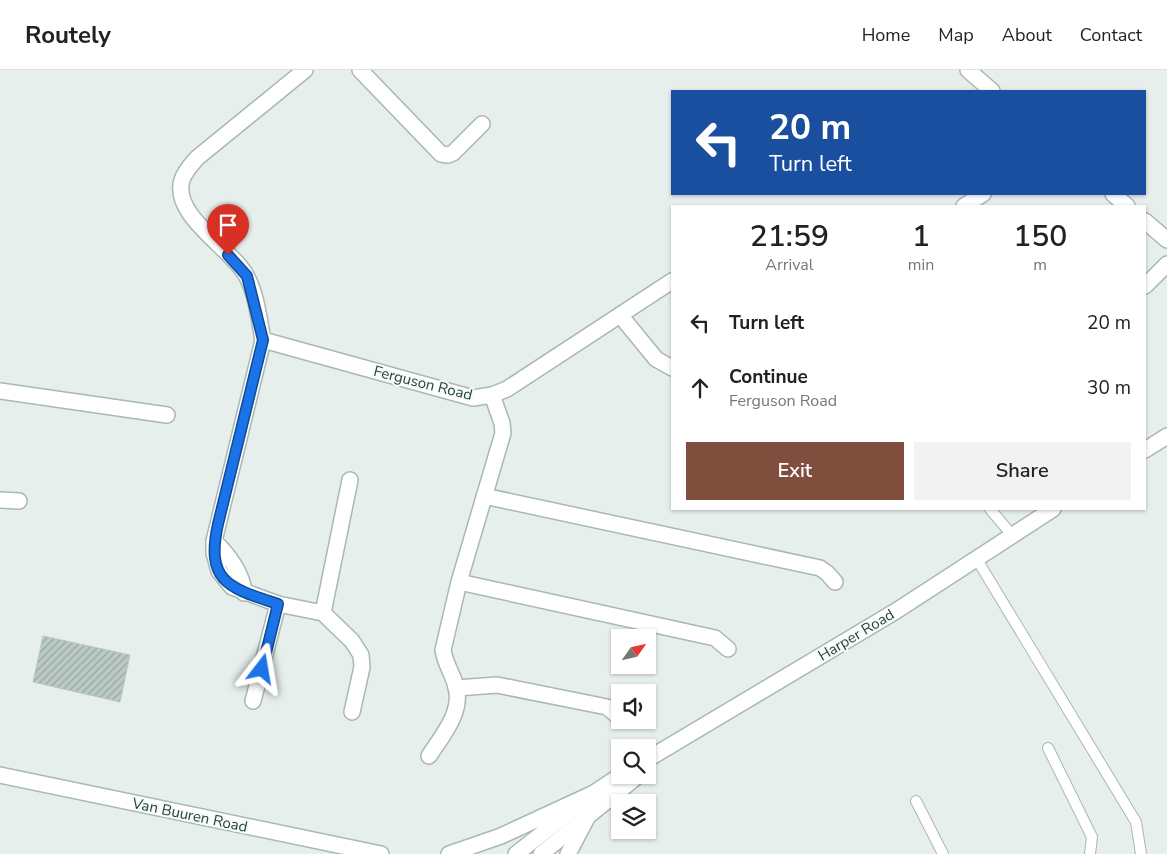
<!DOCTYPE html>
<html lang="en">
<head>
<meta charset="utf-8">
<style>
  :root { --surface:#fff; --page:#f2f2f2; --text:#222; --muted:#767676; --line:#e0e0e0; --accent:#804e3d }
  body { margin:0; font-family:"Nunito Sans",sans-serif; background:var(--page); color:var(--text); height:100vh; display:flex; flex-direction:column; font-size:19px; white-space:nowrap }
  * { box-sizing:border-box; margin:0 }
  p { font-size:16px; color:var(--muted) }
  .icon { flex:none; width:28px; height:28px; fill:none; stroke:currentColor; stroke-width:2; stroke-linecap:round; stroke-linejoin:round }
  .map { position:relative; flex:1; overflow:hidden }
  .sheet { position:absolute; left:671px; top:135px; width:475px; height:305px; display:flex; flex-direction:column; background:var(--surface); border-radius:0px; box-shadow:0 1px 4px #0004 }
  .sheet>* { flex:none }
  .hud { position:absolute; left:671px; top:20px; width:475px; height:105px; border-radius:0px; box-shadow:0 1px 4px #0004; background:#1a4fa0; color:#fff; overflow:hidden }
  .needle { width:32px; rotate:56deg }
  .tools { position:absolute; left:611px; top:559px; display:grid; gap:10px }
  .tools a { display:grid; place-items:center; width:45px; height:45px; border-radius:0px; background:var(--surface); box-shadow:0 1px 4px #0004; font-size:25px }
  .pin { position:absolute; display:grid; place-items:center; width:42px; height:42px; color:#fff; margin:-51px -21px; border-radius:50% 50% 50% 0; rotate:-45deg; box-shadow:0 0 5px #0007 }
  .pin .icon { rotate:45deg }
  .me { position:absolute; width:55px; margin:-28px; rotate:14deg; stroke-linejoin:round; filter:drop-shadow(0 0 4px #0008) }
  .turn { display:flex; align-items:center; gap:18px; height:105px; padding:0 15px; font-size:22px }
  .turn .icon { width:65px; height:65px; stroke-width:2.5 }
  .turn b { display:block; font-size:35px; line-height:42px }
  .eta { display:flex; justify-content:space-evenly; align-items:center; height:85px; text-align:center }
  .eta b { font-size:30px; font-weight:600; line-height:35px }
  .action { display:flex; gap:10px; margin-top:auto; padding:10px 15px }
  .action a { flex:1; height:58px; border-radius:0px; background:var(--accent); color:#fff; font-size:20px; font-weight:600; line-height:58px; text-align:center }
  .action a+a { background:var(--page); color:var(--text) }
  ul { padding:0; list-style:none }
  li { display:flex; align-items:center; gap:15px; height:65px; padding:0 15px }
  li div { flex:1 }
  li b { display:block; font-size:19px }
  li em { font-style:normal }
  header { display:flex; align-items:center; gap:30px; box-sizing:border-box; height:70px; padding:0 25px; background:var(--surface); border-bottom:1px solid var(--line) }
  header strong { font-size:24px }
  nav { display:flex; gap:28px; margin-inline-start:auto; font-size:18px }
  .map>svg:first-child { display:block }
  .building { fill:url(#building-hatch); stroke:#b8c9c2 }
  .lines { fill:none; stroke-linecap:round; stroke-linejoin:round }
  .lane-casing { stroke:#a8b8b2; stroke-width:12 }
  .street-casing { stroke:#a8b8b2; stroke-width:18 }
  .secondary-casing { stroke:#a4bbb3; stroke-width:18 }
  .lane { stroke:#fff; stroke-width:10 }
  .street { stroke:#fff; stroke-width:15 }
  .secondary { stroke:#fff; stroke-width:15 }
  .route-casing { stroke:#114b97; stroke-width:12 }
  .route { stroke:#1a73e8; stroke-width:9 }
  .labels { text-anchor:middle; dominant-baseline:central; stroke-width:4; stroke-linejoin:round; paint-order:stroke }
  .street-label { font-size:15px; fill:#24423a; stroke:#f7fbf9 }
</style>
</head>
<body>
<header>
<strong>Routely</strong>
<nav><a>Home</a><a>Map</a><a>About</a><a>Contact</a></nav>
</header>
<div class="map">
<svg width="1167" height="784" viewBox="0 0 1167 784">
  <defs>
    <pattern id="building-hatch" width="6" height="6" patternUnits="userSpaceOnUse" patternTransform="scale(1.25)"><rect width="6" height="6" fill="#bbcac4"/><path d="M-1 1l2-2M0 6l6-6M5 7l2-2" fill="none" stroke="#98a6a0"/></pattern>
  </defs>
  <rect width="100%" height="100%" fill="#e6efeb"/>
  <!-- building -->
  <polygon class="building" points="43,566 130,585 120,632 33,612"/>
  <g class="lines">
    <!-- lane casing -->
    <g class="lane-casing">
      <g id="lane">
        <polyline points="990,439 1012,465"/>
        <polyline points="976,488 1136,752 1141,784"/>
        <polyline points="1048,678 1092,767 1090,784"/>
        <polyline points="916,731 943,784"/>
      </g>
    </g>
    <!-- street casing -->
    <g class="street-casing">
      <g id="street">
        <path d="M305,0l-108,88c-6,7 -12,13 -15,22 -11,36 51,69 65,97 10,19 12,43 16,63l210,58 19,-3 15,-6 165,-108"/>
        <polyline points="360,0 441,84 448,85 453,83 482,54"/>
        <polyline points="968,0 992,21"/>
        <polyline points="1113,124 1127,136"/>
        <polyline points="964,136 983,124"/>
        <polyline points="1145,151 1167,170"/>
        <polyline points="1145,216 1167,194"/>
        <polyline points="620,245 656,289 672,298"/>
        <polyline points="263,270 214,471 214,483 219,501 232,517 278,534 323,543 352,571 361,585 362,597 352,642"/>
        <polyline points="0,321 167,345"/>
        <polyline points="1145,380 1167,366"/>
        <polyline points="484,426 820,498 827,503 835,512"/>
        <polyline points="0,430 19,431"/>
        <path d="M214,471c14,13 29,33 30,52"/>
        <polyline points="459,512 715,568 728,579"/>
        <polyline points="323,543 350,410"/>
        <polyline points="456,618 497,615 607,637 620,648"/>
        <polyline points="253,631 278,534"/>
        <path d="M429,686c13,-20 34,-44 27,-69 -3,-13 -11,-23 -13,-37l16,-68 44,-149 -1,-10 -10,-28"/>
        <polyline points="648,689 896,541 1053,439"/>
        <polyline points="516,784 594,723 621,705"/>
        <polyline points="541,784 639,705"/>
      </g>
    </g>
    <!-- secondary casing -->
    <g class="secondary-casing">
      <g id="secondary">
        <polyline points="0,705 381,784"/>
        <polyline points="449,784 501,766 594,723"/>
        <polyline points="568,784 588,746"/>
      </g>
    </g>
    <!-- lane -->
    <use href="#lane" class="lane"/>
    <!-- street -->
    <use href="#street" class="street"/>
    <!-- secondary -->
    <use href="#secondary" class="secondary"/>
  </g>
  <g class="lines">
    <!-- route casing -->
    <g class="route-casing">
      <path id="route" d="M228,185l19,21 16,64 -45,184c-13,59 12,64 60,80l-16,65"/>
    </g>
    <!-- route -->
    <use href="#route" class="route"/>
  </g>
  <g class="labels">
    <!-- street labels -->
    <g class="street-label">
      <text transform="translate(423 313) rotate(14)">Ferguson Road</text>
      <text transform="translate(856 565) rotate(-31)">Harper Road</text>
      <text transform="translate(190 745) rotate(12)">Van Buuren Road</text>
    </g>
  </g>
</svg>
<div class="tools">
<a><svg class="needle" viewBox="-14 -14 28 28"><path d="M0-13l5 13h-10z" fill="#e53935"/><path d="M0 13l5-13h-10z" fill="#767676"/></svg></a>
<a><svg class="icon" aria-label="sound" viewBox="0 0 24 24"><path d="M4 9h4l5-4v14l-5-4H4zM17 9q2 3 0 6"/></svg></a>
<a><svg class="icon" aria-label="search" viewBox="0 0 24 24"><circle cx="10" cy="10" r="6"/><path d="M15 15l6 6"/></svg></a>
<a><svg class="icon" aria-label="layers" viewBox="0 0 24 24"><path d="M12 4l9 5-9 5-9-5zM3 14l9 5 9-5"/></svg></a>
</div>
<div class="pin" style="left:228px;top:185px;background:#d93025"><svg class="icon" aria-label="arrive" viewBox="0 0 24 24"><path d="M6 21V4h12l-3 4 3 4H6"/></svg></div>
<svg class="me" style="left:262px;top:599px" viewBox="-20 -20 40 40"><path d="M0-17L14 15 0 8-14 15z" fill="#1a73e8" stroke="#fff" stroke-width="4"/></svg>
<div class="hud">
<div class="turn"><svg class="icon" aria-label="left" viewBox="0 0 24 24"><path d="M17 20v-9H6M10 6l-5 5 5 5"/></svg><div><b>20 m</b>Turn left</div></div>
</div>
<section class="sheet">
<div class="eta">
<div><b>21:59</b><p>Arrival</p></div>
<div><b>1</b><p>min</p></div>
<div><b>150</b><p>m</p></div>
</div>
<ul>
<li><svg class="icon" aria-label="left" viewBox="0 0 24 24"><path d="M17 20v-9H6M10 6l-5 5 5 5"/></svg><div><b>Turn left</b></div><em>20 m</em></li>
<li><svg class="icon" aria-label="ahead" viewBox="0 0 24 24"><path d="M12 20V5M6 11l6-6 6 6"/></svg><div><b>Continue</b><p>Ferguson Road</p></div><em>30 m</em></li>
</ul>
<div class="action"><a>Exit</a><a>Share</a></div>
</section>
</div>
</body>
</html>
